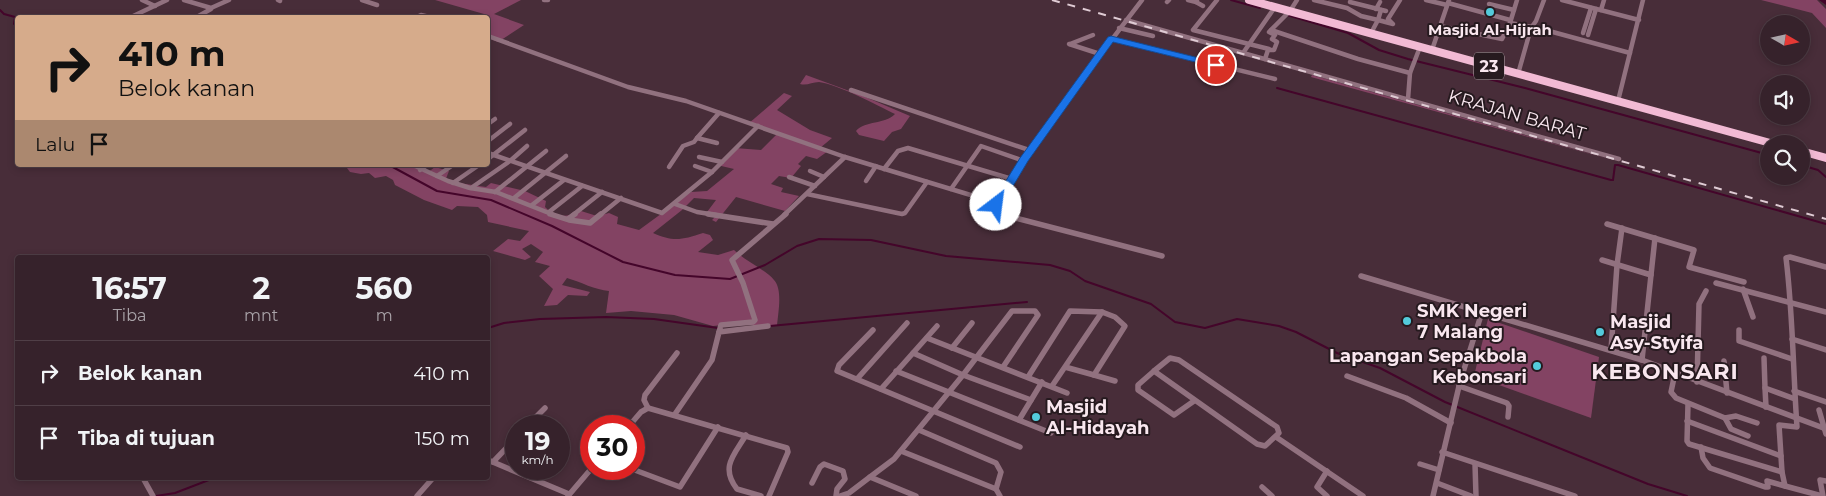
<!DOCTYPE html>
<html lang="id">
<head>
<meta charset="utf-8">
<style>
  :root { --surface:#36222b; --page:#412f37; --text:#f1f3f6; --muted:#aaa4a9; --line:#503f47 }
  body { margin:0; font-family:Montserrat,sans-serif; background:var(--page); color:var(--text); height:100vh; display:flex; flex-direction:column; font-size:19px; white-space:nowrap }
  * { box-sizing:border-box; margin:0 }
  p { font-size:16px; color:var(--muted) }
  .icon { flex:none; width:28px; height:28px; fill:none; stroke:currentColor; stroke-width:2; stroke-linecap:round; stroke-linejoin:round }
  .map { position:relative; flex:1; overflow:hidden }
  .drawer { position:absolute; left:15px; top:255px; width:475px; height:225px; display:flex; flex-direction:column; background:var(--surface); border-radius:5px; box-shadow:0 2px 8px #0003,0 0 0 1px var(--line) }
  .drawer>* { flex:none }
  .top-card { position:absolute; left:15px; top:15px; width:475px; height:152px; border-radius:5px; box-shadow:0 2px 8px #0003,0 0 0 1px var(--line); background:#d6ab8b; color:#111; overflow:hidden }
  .needle { width:32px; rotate:99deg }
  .tools { position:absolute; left:1760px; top:15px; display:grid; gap:10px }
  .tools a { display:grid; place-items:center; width:50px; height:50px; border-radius:50%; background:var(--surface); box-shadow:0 2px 8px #0003,0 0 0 1px var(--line); font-size:25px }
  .speed { position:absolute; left:505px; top:415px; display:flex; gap:10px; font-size:25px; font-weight:700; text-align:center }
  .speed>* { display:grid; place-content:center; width:65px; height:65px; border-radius:50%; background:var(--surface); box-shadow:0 2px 8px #0003,0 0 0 1px var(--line); line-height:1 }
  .speed small { font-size:12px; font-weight:400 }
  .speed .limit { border:8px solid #d22; background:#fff; color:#111 }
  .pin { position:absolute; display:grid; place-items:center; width:42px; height:42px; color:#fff; margin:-21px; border:2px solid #fff; border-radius:50%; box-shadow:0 1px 5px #0007 }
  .me { position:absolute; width:55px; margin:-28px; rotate:30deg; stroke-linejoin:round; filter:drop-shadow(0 0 4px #0008) }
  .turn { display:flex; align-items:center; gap:18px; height:105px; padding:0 20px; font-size:22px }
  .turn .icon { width:65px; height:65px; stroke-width:2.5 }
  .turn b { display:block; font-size:35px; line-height:42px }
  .then { display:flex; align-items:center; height:48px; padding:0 20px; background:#0003; gap:10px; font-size:19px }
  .eta { display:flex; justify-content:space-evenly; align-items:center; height:85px; text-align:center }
  .eta b { font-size:30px; font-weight:700; line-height:35px }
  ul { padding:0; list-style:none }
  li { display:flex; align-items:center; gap:15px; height:65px; padding:0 20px; border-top:1px solid var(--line) }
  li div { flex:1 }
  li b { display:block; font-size:19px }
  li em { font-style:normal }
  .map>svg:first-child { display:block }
  .green { fill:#834363 }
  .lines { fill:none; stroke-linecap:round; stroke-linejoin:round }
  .stream { stroke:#44052a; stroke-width:2 }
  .river { fill:#44052a; fill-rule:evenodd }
  .minor-far1 { stroke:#91717f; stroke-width:4.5 }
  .minor { stroke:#91717f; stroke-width:5.5 }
  .trunk { stroke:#f2bad4; stroke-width:8 }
  .rail { stroke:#dfcbd4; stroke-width:2; stroke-dasharray:8 8; stroke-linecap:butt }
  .route { fill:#1a73e8; stroke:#114b97 }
  .poi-dot { fill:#53cbdb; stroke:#261a1f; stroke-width:2 }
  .labels { text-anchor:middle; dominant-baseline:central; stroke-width:4; stroke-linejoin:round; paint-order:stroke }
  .far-poi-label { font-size:15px; font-weight:bold; fill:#f9e7ef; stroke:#261a1f }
  .shield { fill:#261a1f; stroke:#baaab1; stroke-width:1 }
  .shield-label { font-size:16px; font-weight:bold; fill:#f9e7ef }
  .street-label { font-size:18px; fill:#f9e7ef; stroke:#261a1f }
  .poi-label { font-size:18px; font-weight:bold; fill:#f9e7ef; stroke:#261a1f; text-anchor:start }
  .district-label { font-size:22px; font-weight:bold; letter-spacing:1px; fill:#f9e7ef; stroke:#261a1f }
</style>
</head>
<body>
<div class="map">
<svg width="1826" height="496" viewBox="0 0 1826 496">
  <rect width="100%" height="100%" fill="#482d39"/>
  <!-- green -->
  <g class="green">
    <polygon points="435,0 521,0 494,14 524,25 498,42 488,38 488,18 479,17 484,14"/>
    <polygon points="1761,0 1817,0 1826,9 1826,28 1812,13"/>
    <path d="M806,75l57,21 47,20 -9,13 -9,3 -8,9 -25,-6 -3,-4c10,-11 28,-6 39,-17 -18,-9 -56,-29 -76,-32 -7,0 -12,4 -19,2z"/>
    <polygon points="1312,75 1616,161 1311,77"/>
    <path d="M784,93l8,3 -15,14 33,20 22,8 -12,10 8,3 -11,8 -11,-3 -8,8 3,2 -10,12 -12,-2 -8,8 12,4 -2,4 18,4 -14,15 -49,-14 -20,25 -4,-2 5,-5 -10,-3 9,-12 -22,-2 -12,12 -29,23c20,9 29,7 50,0l7,2 3,5 -15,12 20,3 16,-5c11,11 32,20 40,30 9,10 4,33 3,46l-44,-2 -20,2 -39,-11 -43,-4 -25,2 3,-22c-14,-1 -28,-9 -42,-13l-5,7 28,7 -3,4 -19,-1 -11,10 -13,1 9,-17 -14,-13 11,-10 -15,-4 8,-10 -12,-8 -9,5 9,8 -6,3 -32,-9 15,-12 12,2 9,-10 -41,-9 -1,-7 -9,-8 -21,-1 -5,4 -28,-10 -29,-15 -2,-5 -7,-4 -11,2 -6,-5 -8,1 -11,-2 -3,-4 1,-3h60l19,8 8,-6 14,4 -4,10 41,6 5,-4 34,8 21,10 -1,6c12,12 22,10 36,4l16,5 12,-3 9,4 -1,7 22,6 52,-38 16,-1 27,-22 -17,-4 18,-17 26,2 16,-16 -29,-10z"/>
    <polygon points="1488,319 1599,357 1591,418 1474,376"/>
  </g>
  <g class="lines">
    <!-- stream -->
    <g class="stream">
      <polyline points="1231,0 1260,8"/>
      <polyline points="0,10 4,14 15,17 14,24 18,25"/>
      <polyline points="1287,15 1348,33 1379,50 1408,59 1525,88 1769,155"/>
      <polyline points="1277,88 1611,180 1613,180 1615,165 1618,165 1826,224"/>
      <polyline points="389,165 437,191 491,200 552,226 623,262 675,275 730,279 765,265 797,246 819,239 871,240 946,256 1050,265 1070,271 1085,281 1151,304 1175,322 1205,328 1237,319 1279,326 1296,332 1337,353 1380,368 1445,402 1648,484 1687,496"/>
      <polyline points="1801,165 1818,170 1826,177"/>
      <polyline points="770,326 1027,302"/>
      <polyline points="488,328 504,323 540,319 606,317 654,319 718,328"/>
      <polyline points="156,496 175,493 214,478"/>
    </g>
    <!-- river -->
    <polygon class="river" points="1819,0 1826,0 1826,5"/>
    <!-- minor-far1 -->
    <g class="minor-far1">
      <polyline points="142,0 155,6"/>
      <polyline points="184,0 211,8 229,0"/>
      <polyline points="278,0 280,1"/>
      <polyline points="362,0 377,5"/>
      <polyline points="544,0 548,0"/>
      <polyline points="1188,0 1196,2 1197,0"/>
      <polyline points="1217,0 1193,30 1269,49"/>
      <polyline points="1297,0 1290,11 1271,30 1358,59 1410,73"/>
      <polyline points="1314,0 1347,8 1361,16 1378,20 1371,33"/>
      <polyline points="1426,0 1447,5"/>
      <polyline points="1517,0 1510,23 1538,28 1630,53"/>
      <polyline points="1562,0 1639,20"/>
      <polyline points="1167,2 1169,0"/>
      <polyline points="1196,2 1203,6"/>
      <polyline points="1350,2 1386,11"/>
      <polyline points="1448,3 1510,20"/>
      <polyline points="1489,4 1514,10"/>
      <polyline points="1376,9 1380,2"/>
      <polyline points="1381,10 1378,20 1393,24 1388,19 1400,0"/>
      <polyline points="1601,10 1604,0"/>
      <polyline points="129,18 167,0"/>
      <polyline points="195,18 211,9"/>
      <polyline points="415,18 421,15 434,18"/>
      <polyline points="1126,20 1619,159"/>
      <polyline points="1440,26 1502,39 1510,23"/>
      <polyline points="1119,28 1153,36"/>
      <polyline points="1583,33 1591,8"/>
      <polyline points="1588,35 1596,9"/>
      <polyline points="488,36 628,87 686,101 845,157 997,203 998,208 1009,215"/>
      <polyline points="1111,39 1275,79"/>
      <polyline points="1069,44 1100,54"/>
      <polyline points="1070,44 1093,35"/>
      <polyline points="1432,50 1449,0"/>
      <polyline points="1243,53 1275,7"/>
      <polyline points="1265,59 1268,50 1274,50 1277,42 1272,39 1275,35 1269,32 1271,30"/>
      <polyline points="1518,74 1531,28 1536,21 1544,0"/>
      <polyline points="851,90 1032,151"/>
      <polyline points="1408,99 1410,73 1420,47"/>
      <polyline points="1618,101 1643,0"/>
      <polyline points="488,124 495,119"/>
      <polyline points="488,141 510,124"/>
      <polyline points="717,143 697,138 719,113"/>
      <polyline points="488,153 662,213 712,172 758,126"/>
      <polyline points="699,157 722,162"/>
      <polyline points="488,159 525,130"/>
      <polyline points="413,165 448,181 470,188 496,192 554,215"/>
      <polyline points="695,166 712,172"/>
      <polyline points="669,167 683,146 694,142 697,138"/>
      <polyline points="884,169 898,151 908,148 1012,179"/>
      <polyline points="420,170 427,165"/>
      <polyline points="810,171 824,177"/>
      <polyline points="437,176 453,165"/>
      <polyline points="789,177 815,186"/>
      <polyline points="866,181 876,166"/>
      <polyline points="453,183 479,165"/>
      <polyline points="471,188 510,161 527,146"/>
      <polyline points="951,189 981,146 1024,161"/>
      <polyline points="495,192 546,151"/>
      <polyline points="807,194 902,214 905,213 927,182"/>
      <polyline points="514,198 566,156"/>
      <path d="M997,203c45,-70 94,-137 145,-203"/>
      <polyline points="675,204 697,212 716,215"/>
      <polyline points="532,205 564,180"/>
      <polyline points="549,212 582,186"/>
      <polyline points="573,215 602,192"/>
      <polyline points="600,215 621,198"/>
      <polyline points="784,215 845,157"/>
    </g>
    <!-- minor -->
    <g class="minor">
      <polyline points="550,214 569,220 590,223 601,214"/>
      <polyline points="708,214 773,224"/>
      <polyline points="1007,214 1012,217 1162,256"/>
      <polyline points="568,219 575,214"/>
      <polyline points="1607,224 1694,250 1689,267 1744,282"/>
      <polyline points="1602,260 1651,275 1655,238"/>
      <polyline points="1361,276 1642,360 1826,429"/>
      <polyline points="1716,283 1826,312"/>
      <polyline points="1743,289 1753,317"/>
      <polyline points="873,330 839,365 837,371 1020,447"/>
      <polyline points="1739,330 1739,341 1792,359"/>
      <polyline points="719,332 721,325 753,322 755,320 743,283 732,260 786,214"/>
      <polyline points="927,338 1067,393"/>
      <polyline points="1792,339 1826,350"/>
      <polyline points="952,348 972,323"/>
      <polyline points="1611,350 1617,265 1622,228"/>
      <polyline points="913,353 963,375 1031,400"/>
      <polygon points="1170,358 1179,360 1277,427 1279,433 1265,446 1257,444 1154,371"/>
      <polyline points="1764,358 1765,388 1795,399"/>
      <polyline points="1642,360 1651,275"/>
      <polyline points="1724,361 1727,393"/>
      <polyline points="896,371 1051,433"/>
      <polyline points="1154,371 1138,385 1138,390 1174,415 1194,401"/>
      <polyline points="1675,373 1671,392 1676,398 1725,418 1736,416 1757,423"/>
      <polyline points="1094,375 1115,381"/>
      <polyline points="1347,376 1406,398 1451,423"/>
      <polyline points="1028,377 1070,311 1102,312"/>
      <polyline points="857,379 907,323"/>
      <polyline points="1697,382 1699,304 1706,291"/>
      <polyline points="1052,386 1102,312 1115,317 1125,326 1094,375 1065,367"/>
      <polyline points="1459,386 1507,403 1509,406 1508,417"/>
      <polyline points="1765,388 1766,407"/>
      <polyline points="881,389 937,326"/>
      <polyline points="1794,391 1826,402"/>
      <polyline points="1688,404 1687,441 1689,444 1782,472"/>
      <polyline points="648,408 644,400 645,395 677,353"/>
      <polyline points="1819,410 1826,434"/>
      <polyline points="675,414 712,360 719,332 768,326"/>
      <polyline points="1725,418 1731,429 1748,436"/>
      <polyline points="1019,420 1042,382"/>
      <polyline points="1687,421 1781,456"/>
      <polyline points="527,426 545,408"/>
      <polyline points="629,426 641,412 648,408 787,448 788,452 769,496"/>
      <polyline points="919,430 996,463 1001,472 996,489 1000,496"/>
      <path d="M746,435c-12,20 -26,32 -9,54l24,7"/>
      <polyline points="1276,437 1363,496"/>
      <path d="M1701,447l2,11 7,10 55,19h3l-1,-6 18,5 -3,-14 -3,-47 18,2c-4,-56 -4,-113 -11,-169l4,-1 36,10"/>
      <polyline points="901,451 996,489"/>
      <polyline points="1442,452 1575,496"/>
      <polyline points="488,460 569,494"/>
      <polyline points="493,462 516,438"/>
      <polyline points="1420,464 1439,470"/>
      <polyline points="1475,464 1476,496"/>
      <polyline points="632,469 680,487 718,427"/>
      <polyline points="1327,471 1317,487 1327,496"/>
      <polyline points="870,477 894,459 963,375 1012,311 1035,311 1038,315 1003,367"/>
      <polyline points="143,478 153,496"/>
      <polyline points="812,483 820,467 824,464 843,471 845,479 837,489 836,496"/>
      <polyline points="1437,483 1471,496"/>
      <polyline points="1785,486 1822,496"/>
      <polyline points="1262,487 1272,496"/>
      <polyline points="417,496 433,478"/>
      <polyline points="568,496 591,469"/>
      <polyline points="840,496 849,493 870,477 916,496"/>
      <polyline points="1433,496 1460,382 1482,312"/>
      <polyline points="1823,496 1820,480 1826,481"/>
    </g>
    <!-- trunk -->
    <g class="trunk">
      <polyline points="1249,0 1774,144"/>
      <polyline points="1801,151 1826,158"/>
    </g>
    <!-- rail -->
    <polyline class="rail" points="1052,0 1826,219"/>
  </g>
  <!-- route -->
  <polygon class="route" points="1111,36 1219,63 1221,65 1216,67 1113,42 1028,161 1000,208 993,208 991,205 1020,158 1108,37"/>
  <!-- markers -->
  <g class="poi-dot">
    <circle cx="1490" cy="12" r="5"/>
    <circle cx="1407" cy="321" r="5"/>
    <circle cx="1600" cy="332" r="5"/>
    <circle cx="1537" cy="366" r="5"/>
    <circle cx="1036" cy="417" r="5"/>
  </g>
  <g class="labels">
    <!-- far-poi labels -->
    <g class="far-poi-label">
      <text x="1490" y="29">Masjid Al-Hijrah</text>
    </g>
    <!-- shield labels -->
    <rect class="shield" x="1474" y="52.5" width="30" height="27" rx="4"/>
    <g class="shield-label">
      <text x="1489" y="66">23</text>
    </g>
    <!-- street labels -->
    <g class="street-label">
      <text transform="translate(1517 115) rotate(16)">KRAJAN BARAT</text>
    </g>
    <!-- poi labels -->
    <g class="poi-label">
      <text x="1417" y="311">SMK Negeri<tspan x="1417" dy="21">7 Malang</tspan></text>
      <text x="1610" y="322">Masjid<tspan x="1610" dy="21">Asy-Styifa</tspan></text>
      <text x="1527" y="356" text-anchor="end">Lapangan Sepakbola<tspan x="1527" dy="21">Kebonsari</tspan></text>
      <text x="1046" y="407">Masjid<tspan x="1046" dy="21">Al-Hidayah</tspan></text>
    </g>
    <!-- district labels -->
    <g class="district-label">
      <text x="1665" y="371">KEBONSARI</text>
    </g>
  </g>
</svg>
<div class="tools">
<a><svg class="needle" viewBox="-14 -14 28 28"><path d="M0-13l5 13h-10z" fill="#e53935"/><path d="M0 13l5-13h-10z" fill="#aaa4a9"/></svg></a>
<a><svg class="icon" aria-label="sound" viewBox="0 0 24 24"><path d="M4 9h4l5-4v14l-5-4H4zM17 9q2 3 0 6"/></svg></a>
<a><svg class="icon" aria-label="search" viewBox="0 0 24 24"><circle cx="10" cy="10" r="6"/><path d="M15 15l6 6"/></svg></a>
</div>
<div class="speed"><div>19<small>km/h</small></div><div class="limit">30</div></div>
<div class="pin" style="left:1216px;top:65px;background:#d93025"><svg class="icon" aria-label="arrive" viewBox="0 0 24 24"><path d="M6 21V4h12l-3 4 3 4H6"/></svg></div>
<svg class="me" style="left:996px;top:205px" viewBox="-20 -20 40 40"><circle r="19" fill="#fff"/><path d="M0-13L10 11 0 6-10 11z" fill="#1a73e8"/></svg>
<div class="top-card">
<div class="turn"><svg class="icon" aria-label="right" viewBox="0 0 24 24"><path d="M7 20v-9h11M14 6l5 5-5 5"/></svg><div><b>410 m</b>Belok kanan</div></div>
<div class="then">Lalu<svg class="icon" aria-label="arrive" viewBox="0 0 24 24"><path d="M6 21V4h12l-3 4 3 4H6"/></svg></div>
</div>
<section class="drawer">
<div class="eta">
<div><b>16:57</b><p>Tiba</p></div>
<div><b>2</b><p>mnt</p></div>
<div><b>560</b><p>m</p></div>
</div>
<ul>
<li><svg class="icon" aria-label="right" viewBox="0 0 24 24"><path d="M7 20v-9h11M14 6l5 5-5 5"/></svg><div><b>Belok kanan</b></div><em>410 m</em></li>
<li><svg class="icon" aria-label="arrive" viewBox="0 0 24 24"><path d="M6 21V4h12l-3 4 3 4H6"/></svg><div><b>Tiba di tujuan</b></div><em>150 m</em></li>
</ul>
</section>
</div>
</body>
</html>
